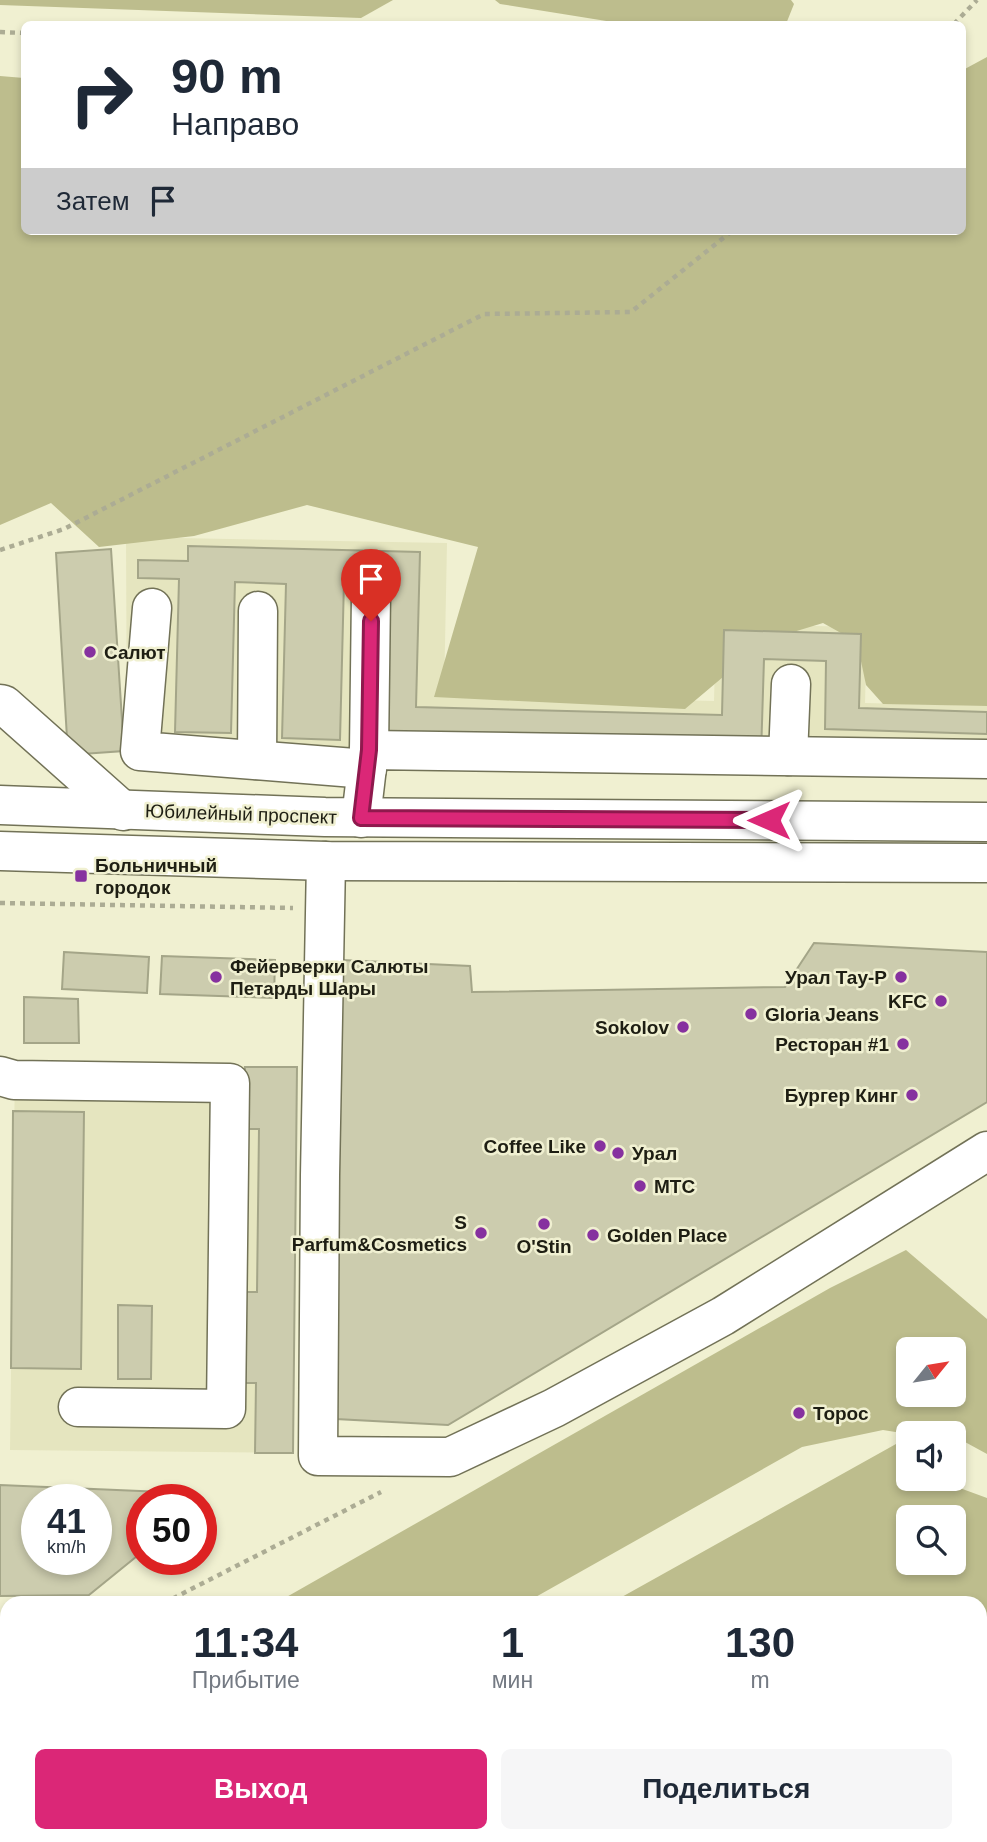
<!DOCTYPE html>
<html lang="ru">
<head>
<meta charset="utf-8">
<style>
  :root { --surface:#fff; --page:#f6f6f7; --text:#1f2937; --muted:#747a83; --accent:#db2777 }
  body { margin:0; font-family:Helvetica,sans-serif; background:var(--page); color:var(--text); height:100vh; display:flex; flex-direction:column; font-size:26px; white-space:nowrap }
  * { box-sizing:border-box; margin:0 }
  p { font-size:23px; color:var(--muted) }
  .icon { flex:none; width:38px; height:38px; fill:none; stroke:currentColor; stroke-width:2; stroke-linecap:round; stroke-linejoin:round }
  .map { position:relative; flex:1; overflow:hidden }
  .sheet { position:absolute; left:0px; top:1596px; width:987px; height:247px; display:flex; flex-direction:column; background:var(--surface); border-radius:21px 21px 0 0; box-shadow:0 4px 10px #0003 }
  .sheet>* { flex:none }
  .banner { position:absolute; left:21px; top:21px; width:945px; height:214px; border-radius:10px; box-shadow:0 4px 10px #0003; background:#fff; color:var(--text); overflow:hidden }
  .needle { width:46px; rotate:60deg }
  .controls { position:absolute; left:896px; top:1337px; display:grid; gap:14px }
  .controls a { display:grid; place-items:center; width:70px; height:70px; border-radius:10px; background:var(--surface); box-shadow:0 4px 10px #0003; font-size:35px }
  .speed { position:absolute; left:21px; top:1484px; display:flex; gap:14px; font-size:35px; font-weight:700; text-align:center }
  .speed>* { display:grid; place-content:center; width:91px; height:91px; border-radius:50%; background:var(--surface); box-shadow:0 4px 10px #0003; line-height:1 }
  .speed small { font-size:18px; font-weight:400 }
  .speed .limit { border:10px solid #d22; background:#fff; color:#111 }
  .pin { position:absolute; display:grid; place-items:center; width:60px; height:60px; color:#fff; margin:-72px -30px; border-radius:50% 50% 50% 0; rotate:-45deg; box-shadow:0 0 7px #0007 }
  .pin .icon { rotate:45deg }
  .me { position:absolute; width:77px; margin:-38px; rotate:270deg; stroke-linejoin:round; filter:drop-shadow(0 0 5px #0008) }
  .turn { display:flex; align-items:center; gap:24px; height:147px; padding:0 35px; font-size:32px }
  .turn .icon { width:91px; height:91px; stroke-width:2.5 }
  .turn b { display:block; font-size:49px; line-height:60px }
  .then { display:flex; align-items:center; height:66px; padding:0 35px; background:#0003; gap:14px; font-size:26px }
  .eta { display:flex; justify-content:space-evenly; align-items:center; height:119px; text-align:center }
  .eta b { font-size:42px; font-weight:700; line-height:49px }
  .button { display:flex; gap:14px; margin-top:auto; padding:14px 35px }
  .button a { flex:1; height:80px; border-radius:10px; background:var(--accent); color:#fff; font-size:28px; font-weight:700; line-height:80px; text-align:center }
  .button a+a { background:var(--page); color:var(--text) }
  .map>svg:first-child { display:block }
  .built { fill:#e5e5bf }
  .green { fill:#bdbd8d; fill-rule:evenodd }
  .building { fill:#ccccae; stroke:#a4a588; stroke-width:2; fill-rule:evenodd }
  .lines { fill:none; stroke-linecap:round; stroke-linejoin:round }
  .minor-casing { stroke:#727257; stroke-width:41 }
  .major-casing { stroke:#727257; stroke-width:41 }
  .path { stroke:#acac94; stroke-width:4.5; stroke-dasharray:5 5; stroke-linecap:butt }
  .minor { stroke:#fff; stroke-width:38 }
  .major { stroke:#fff; stroke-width:38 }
  .route-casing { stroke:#8e194d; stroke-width:18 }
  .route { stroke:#db2777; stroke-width:12 }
  .poi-dot { fill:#86319f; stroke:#f0f0d1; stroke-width:2.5 }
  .labels { text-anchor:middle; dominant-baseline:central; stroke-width:5; stroke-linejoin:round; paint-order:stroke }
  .poi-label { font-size:19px; font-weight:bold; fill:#1e1e13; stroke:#f0f0d1; text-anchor:start }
  .street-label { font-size:19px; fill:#1e1e13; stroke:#f0f0d1 }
</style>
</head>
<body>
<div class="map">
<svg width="987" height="1842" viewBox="0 0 987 1842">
  <rect width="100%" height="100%" fill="#f0f0d1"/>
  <!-- built -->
  <g class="built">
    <polygon points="126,537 447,543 444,695 714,701 716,624 867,627 865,703 987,706 987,774 127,757"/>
    <polygon points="15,1063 297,1067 293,1453 10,1450"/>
  </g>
  <!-- green -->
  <g class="green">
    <polygon points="0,0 393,0 361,18 0,5"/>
    <polygon points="495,0 791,0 794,4 786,24 625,24 500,4"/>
    <polygon points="987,57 987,706 883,704 866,685 857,642 823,623 767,640 685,709 434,697 478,547 307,505 194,536 99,547 51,503 0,525 0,76 24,78 24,231 962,231 963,70"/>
    <path d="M906,1250l81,69v135l-22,-12 -11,-1v-8l-46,1 -25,-4 -81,17 -277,156h-249l554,-315zM908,1349h46v46h-46z"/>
    <path d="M896,1444l12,21v14l49,8 30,11v344h-646l1,-6h638v-233h-369zM908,1517h46v46h-46z"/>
    <polygon points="198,1836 313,1836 312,1842 200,1842"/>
  </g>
  <!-- building -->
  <g class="building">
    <polygon points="188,546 420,552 416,707 722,715 724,630 861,634 859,708 987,712 987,734 825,729 826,661 764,659 761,755 383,745 387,582 344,581 340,740 282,738 286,584 235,582 231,733 175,732 179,579 138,578 138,560 188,561"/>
    <polygon points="111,549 124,751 68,755 56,553"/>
    <polygon points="814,943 987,952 987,1102 448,1425 336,1419 331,1203 343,960 470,966 472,992 785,987"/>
    <polygon points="64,952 149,957 147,993 62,989"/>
    <polygon points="162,956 275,960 274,998 160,994"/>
    <polygon points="24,997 78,999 79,1043 24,1043"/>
    <polygon points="245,1067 297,1067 293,1453 255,1453 256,1383 240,1383 241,1292 257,1292 259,1129 245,1129"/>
    <polygon points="13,1111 84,1112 81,1369 11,1368"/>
    <polygon points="118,1305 152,1306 151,1379 118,1379"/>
    <path d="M0,1485l163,7 3,8h-24v52l-53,43 -89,1zM37,1500h59v59h-59z"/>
    <polygon points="0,1716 7,1716 7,1836 112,1836 115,1842 0,1842"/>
  </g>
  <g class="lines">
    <!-- minor casing -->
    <g class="minor-casing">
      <g id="minor">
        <polyline points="152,608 140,751 367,769"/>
        <polyline points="0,704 4,705 123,811"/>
        <polyline points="369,750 371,595"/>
        <polyline points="788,756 791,684"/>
        <polyline points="257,760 258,611"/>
        <polyline points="361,818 369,750 987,759"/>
        <polyline points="326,861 320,1175 318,1456 450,1457 554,1408 723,1316 987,1151"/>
        <polyline points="0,1076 14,1080 230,1083 226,1409 78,1407"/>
        <polyline points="0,1681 7,1680"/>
        <polyline points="152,1836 155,1842"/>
      </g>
    </g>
    <!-- major casing -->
    <g class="major-casing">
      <g id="major">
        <polyline points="0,805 325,817 987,822"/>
        <polyline points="0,851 326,861 987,863"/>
      </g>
    </g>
    <!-- path -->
    <g class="path">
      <polyline points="954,24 977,0"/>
      <polyline points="0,32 24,33"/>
      <polyline points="0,550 64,529 484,314 631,312 732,231"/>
      <polyline points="0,903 293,908"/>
      <polyline points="164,1603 381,1492"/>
      <polyline points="0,1618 7,1619"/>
    </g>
    <!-- minor -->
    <use href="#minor" class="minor"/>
    <!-- major -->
    <use href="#major" class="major"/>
  </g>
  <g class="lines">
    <!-- route casing -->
    <g class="route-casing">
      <polyline id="route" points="371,621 369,750 361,818 769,820"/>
    </g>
    <!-- route -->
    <use href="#route" class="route"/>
  </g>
  <!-- markers -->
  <g class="poi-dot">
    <circle cx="90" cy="652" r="7"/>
    <rect x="74" y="869" width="14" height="14" rx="3.5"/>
    <circle cx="216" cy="977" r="7"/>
    <circle cx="901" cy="977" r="7"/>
    <circle cx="941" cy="1001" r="7"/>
    <circle cx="751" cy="1014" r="7"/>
    <circle cx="683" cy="1027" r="7"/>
    <circle cx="903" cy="1044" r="7"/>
    <circle cx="912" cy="1095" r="7"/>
    <circle cx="600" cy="1146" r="7"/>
    <circle cx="618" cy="1153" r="7"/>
    <circle cx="640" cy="1186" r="7"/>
    <circle cx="544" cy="1224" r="7"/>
    <circle cx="481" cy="1233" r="7"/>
    <circle cx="593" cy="1235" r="7"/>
    <circle cx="799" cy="1413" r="7"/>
  </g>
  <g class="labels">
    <!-- poi labels -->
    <g class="poi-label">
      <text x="104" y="652">Салют</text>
      <text x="95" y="865">Больничный<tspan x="95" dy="22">городок</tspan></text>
      <text x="230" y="966">Фейерверки Салюты<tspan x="230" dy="22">Петарды Шары</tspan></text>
      <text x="887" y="977" text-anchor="end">Урал Тау-Р</text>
      <text x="927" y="1001" text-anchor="end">KFC</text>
      <text x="765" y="1014">Gloria Jeans</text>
      <text x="669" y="1027" text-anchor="end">Sokolov</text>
      <text x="889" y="1044" text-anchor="end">Ресторан #1</text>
      <text x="898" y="1095" text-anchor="end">Бургер Кинг</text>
      <text x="586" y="1146" text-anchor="end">Coffee Like</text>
      <text x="632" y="1153">Урал</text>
      <text x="654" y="1186">МТС</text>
      <text x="467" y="1222" text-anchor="end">S<tspan x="467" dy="22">Parfum&amp;Cosmetics</tspan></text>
      <text x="607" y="1235">Golden Place</text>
      <text x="544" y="1246" text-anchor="middle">O'Stin</text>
      <text x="813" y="1413">Торос</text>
    </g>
    <!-- street labels -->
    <g class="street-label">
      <text transform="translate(241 814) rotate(2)">Юбилейный проспект</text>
    </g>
  </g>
</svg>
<div class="controls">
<a><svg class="needle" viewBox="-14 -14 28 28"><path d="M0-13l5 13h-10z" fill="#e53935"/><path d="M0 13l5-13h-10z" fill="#747a83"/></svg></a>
<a><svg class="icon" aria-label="sound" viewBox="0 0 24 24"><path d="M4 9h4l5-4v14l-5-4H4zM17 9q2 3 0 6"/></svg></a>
<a><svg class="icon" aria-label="search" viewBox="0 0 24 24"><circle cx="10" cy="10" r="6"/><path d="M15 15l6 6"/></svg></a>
</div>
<div class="speed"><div>41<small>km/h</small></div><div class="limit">50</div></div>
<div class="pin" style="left:371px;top:621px;background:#d93025"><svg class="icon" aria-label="arrive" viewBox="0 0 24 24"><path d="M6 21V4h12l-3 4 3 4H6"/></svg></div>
<svg class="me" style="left:769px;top:820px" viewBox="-20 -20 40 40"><path d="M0-17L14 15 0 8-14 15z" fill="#db2777" stroke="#fff" stroke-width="4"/></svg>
<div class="banner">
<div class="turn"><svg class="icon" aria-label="right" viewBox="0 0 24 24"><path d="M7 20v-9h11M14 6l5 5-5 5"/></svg><div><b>90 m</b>Направо</div></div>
<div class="then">Затем<svg class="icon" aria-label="arrive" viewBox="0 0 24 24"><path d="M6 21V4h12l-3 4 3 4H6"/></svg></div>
</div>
<section class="sheet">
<div class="eta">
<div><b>11:34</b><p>Прибытие</p></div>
<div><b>1</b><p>мин</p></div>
<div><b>130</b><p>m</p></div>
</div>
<div class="button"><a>Выход</a><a>Поделиться</a></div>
</section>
</div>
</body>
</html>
